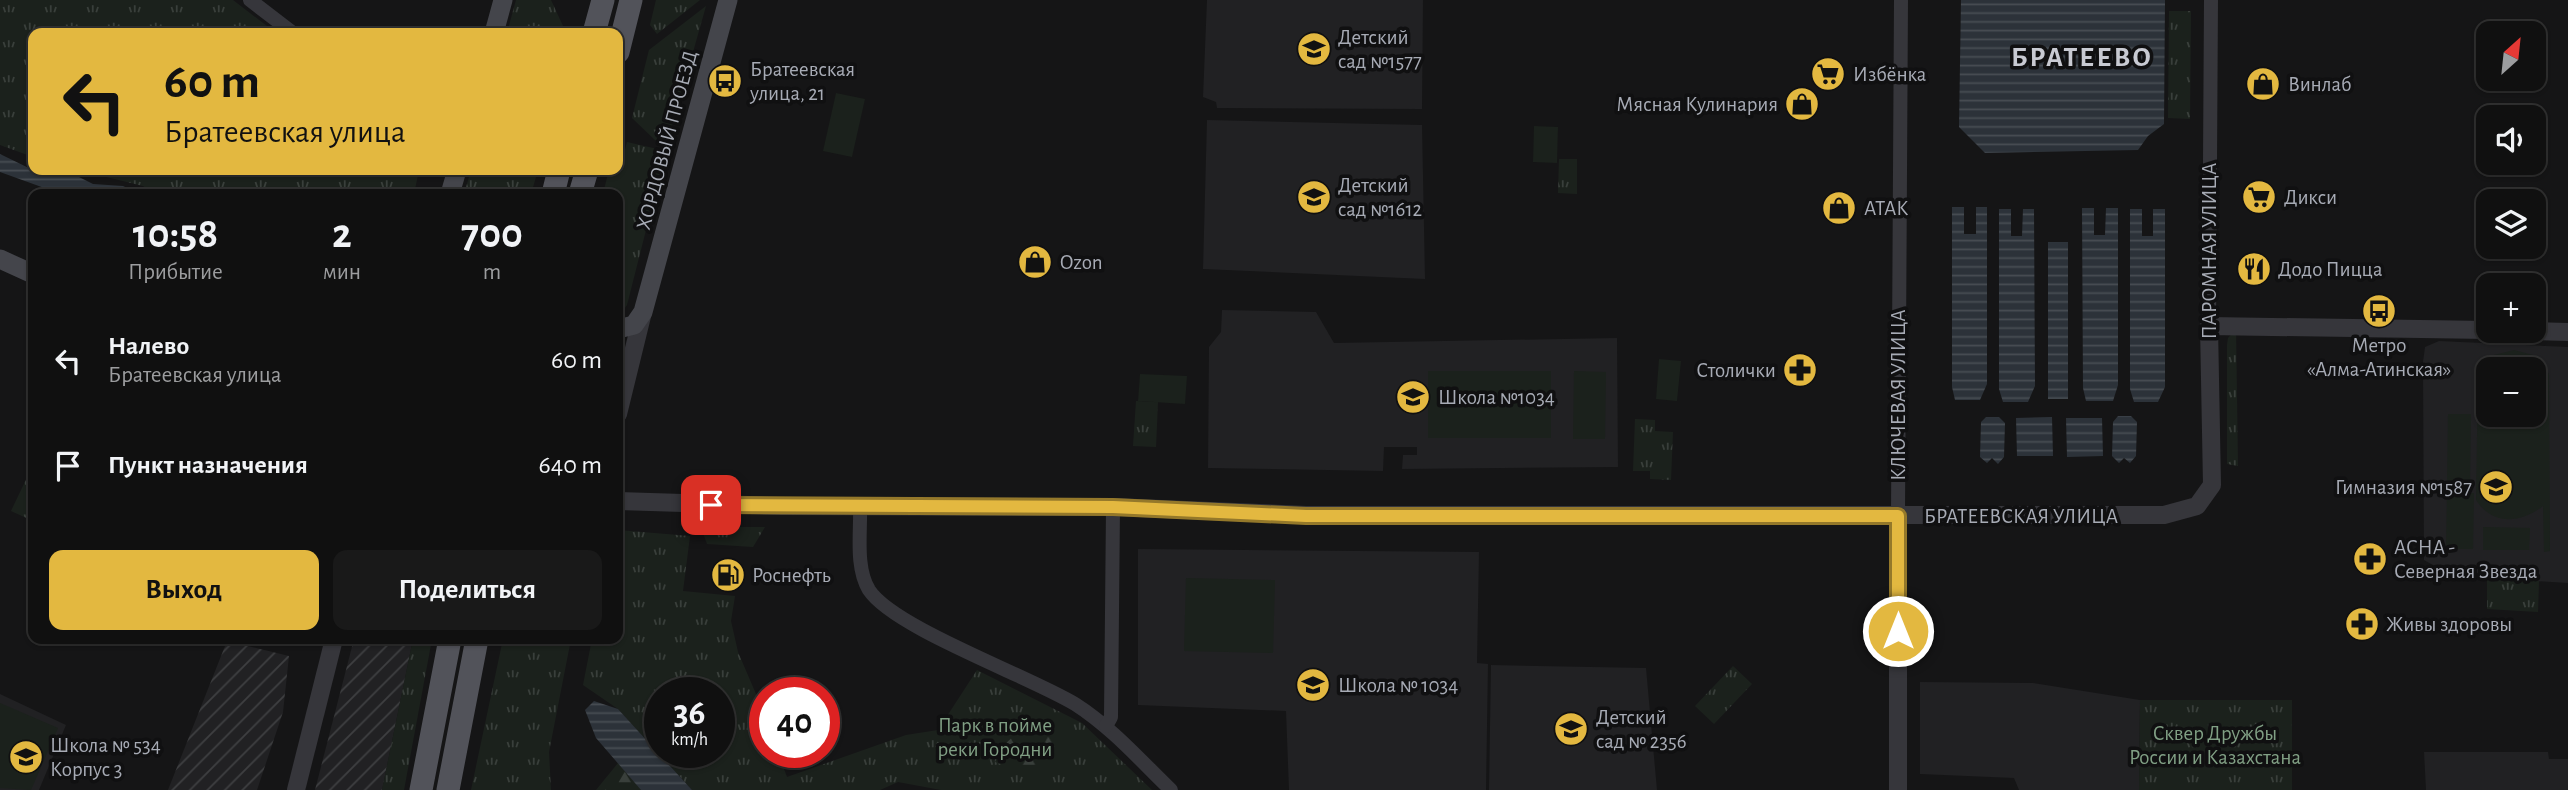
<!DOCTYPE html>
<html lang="ru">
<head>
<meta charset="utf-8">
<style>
  :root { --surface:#101010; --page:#191919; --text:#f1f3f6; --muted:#9c9d9f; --line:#303030; --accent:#e3b840 }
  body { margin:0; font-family:"Alegreya Sans",sans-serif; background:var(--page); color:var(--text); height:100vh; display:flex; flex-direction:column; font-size:26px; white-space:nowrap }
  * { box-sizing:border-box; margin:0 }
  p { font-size:23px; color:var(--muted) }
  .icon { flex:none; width:38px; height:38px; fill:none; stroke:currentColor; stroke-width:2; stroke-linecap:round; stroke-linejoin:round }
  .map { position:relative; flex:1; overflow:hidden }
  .panel { position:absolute; left:28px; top:189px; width:595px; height:455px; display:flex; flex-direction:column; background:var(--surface); border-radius:14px; box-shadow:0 2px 5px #0004,0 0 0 2px var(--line) }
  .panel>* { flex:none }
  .guide { position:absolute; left:28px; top:28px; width:595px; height:147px; border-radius:14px; box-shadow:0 2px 5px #0004,0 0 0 2px var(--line); background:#e3b840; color:#111; overflow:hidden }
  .needle { width:46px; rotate:27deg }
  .controls { position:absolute; left:2476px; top:21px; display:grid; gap:14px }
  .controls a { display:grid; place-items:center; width:70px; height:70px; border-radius:14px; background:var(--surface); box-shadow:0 2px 5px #0004,0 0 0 2px var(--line); font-size:35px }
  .speed { position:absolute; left:644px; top:677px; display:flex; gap:14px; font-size:35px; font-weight:700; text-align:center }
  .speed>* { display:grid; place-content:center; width:91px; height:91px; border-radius:50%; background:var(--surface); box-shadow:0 2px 5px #0004,0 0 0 2px var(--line); line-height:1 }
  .speed small { font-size:18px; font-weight:400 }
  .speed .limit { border:10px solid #d22; background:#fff; color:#111 }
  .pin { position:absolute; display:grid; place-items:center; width:60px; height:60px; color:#fff; margin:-30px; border-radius:14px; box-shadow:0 4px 10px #0006 }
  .me { position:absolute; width:77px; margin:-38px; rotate:0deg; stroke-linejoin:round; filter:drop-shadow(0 0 5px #0008) }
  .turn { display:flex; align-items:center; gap:24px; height:147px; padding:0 21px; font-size:32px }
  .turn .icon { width:91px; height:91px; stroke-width:2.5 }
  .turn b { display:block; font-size:49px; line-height:60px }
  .eta { display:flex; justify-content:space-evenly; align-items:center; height:119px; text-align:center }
  .eta b { font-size:42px; font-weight:700; line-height:49px }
  .primary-button { display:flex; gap:14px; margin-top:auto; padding:14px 21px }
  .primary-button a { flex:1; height:80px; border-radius:14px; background:var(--accent); color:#111; font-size:28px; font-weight:700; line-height:80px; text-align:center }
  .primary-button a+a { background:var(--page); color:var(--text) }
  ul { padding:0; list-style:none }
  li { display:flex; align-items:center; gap:21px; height:105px; padding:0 21px }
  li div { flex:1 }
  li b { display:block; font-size:26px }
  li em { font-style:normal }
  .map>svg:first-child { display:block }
  .built { fill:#212123; fill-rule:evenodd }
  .industrial { fill:url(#industrial-furrows) }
  .grass { fill:url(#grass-tufts); fill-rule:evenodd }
  .forest { fill:url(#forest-firs) }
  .pitch { fill:#1b211c; fill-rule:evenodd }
  .water { fill:url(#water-rules) }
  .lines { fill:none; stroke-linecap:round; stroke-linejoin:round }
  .minor { stroke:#36363b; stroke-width:14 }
  .tertiary { stroke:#36363b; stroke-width:18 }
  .secondary { stroke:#44454b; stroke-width:19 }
  .primary { stroke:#52535a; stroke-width:23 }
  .route-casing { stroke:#94782a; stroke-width:18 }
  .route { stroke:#e3b840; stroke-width:12 }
  .labels { text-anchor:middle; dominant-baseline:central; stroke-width:7; stroke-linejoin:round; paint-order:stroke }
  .poi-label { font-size:21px; fill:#a7abb5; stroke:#101011; text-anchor:start }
  .street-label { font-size:21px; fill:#a7abb5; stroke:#101011 }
  .park-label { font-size:21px; fill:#809f84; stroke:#101011 }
  .district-label { font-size:28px; font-weight:bold; letter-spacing:2px; fill:#c8cad2; stroke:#101011 }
</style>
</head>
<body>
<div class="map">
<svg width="2568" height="790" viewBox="0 0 2568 790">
  <defs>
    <pattern id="industrial-furrows" width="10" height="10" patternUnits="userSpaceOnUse" patternTransform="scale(1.75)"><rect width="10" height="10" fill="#212123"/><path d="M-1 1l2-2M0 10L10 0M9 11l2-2" fill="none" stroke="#3e3f41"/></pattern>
    <pattern id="grass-tufts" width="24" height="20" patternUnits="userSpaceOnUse" patternTransform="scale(1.75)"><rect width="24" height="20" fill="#1b211c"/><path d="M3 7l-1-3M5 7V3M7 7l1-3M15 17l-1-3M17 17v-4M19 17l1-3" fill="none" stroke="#393f3b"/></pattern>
    <pattern id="forest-firs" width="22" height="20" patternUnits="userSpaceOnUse" patternTransform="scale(1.75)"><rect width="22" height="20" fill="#1b211c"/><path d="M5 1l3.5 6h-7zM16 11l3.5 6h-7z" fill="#393f3b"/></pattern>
    <pattern id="water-rules" width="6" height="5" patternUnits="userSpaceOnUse" patternTransform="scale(1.75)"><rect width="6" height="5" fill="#2c3239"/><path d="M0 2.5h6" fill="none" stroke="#484d53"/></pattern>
  </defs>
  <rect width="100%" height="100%" fill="#151516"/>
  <!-- built -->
  <g class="built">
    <polygon points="1207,0 1423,0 1422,109 1217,108 1216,102 1203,97"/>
    <polygon points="1207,120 1422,125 1425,279 1203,269"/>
    <polygon points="1222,310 1316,312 1334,343 1617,338 1618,467 1402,469 1403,455 1417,455 1417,447 1384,447 1383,471 1208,468 1209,347 1221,332"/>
    <path d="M2439,341l129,6v236l-116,-7 -28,-16 -1,-198 2,-15zM2488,369h46v46h-46z"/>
    <polygon points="1138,549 1479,552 1477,663 1488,664 1486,790 1289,790 1286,711 1138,705"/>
    <polygon points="1491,665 1646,668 1657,790 1489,790"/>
    <polygon points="1920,682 2033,683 2140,700 2139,790 2019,790 2014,778 1920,774"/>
    <polygon points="0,694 66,725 39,790 0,790"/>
    <polygon points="2424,752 2548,752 2549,759 2568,759 2568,790 2426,790"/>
  </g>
  <!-- industrial -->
  <g class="industrial">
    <polygon points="354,639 413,639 382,790 315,790"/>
    <polygon points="227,641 289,656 283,712 257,790 168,790"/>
  </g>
  <!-- grass -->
  <g class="grass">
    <polygon points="0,0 233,0 276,33 33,33 33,157 0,145"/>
    <polygon points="516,0 551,0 563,26 561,33 507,33"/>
    <polygon points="656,0 700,0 657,34 650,25"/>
    <polygon points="706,6 667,144 655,140 632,118 649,50"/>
    <polygon points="2169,11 2191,11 2190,119 2168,118"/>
    <polygon points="627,142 666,151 627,305 618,317 618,194 603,194 609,170 619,172"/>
    <polygon points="1559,159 1577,159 1577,194 1558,193"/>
    <polygon points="78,170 419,170 414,194 154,194 143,186"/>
    <polygon points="471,170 538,170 531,194 464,194"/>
    <polygon points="2236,329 2238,466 2227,464 2227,345 2228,338"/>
    <polygon points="1136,401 1158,402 1156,447 1133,446"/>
    <polygon points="1635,419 1655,420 1655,431 1673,432 1671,480 1650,479 1650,471 1633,471"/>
    <polygon points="33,465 33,521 11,511"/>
    <polygon points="701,527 765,527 753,547 707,544"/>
    <path d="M618,530l72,6 -7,55 52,5 -4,25 7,31 27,63v37l13,1 9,24 119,-42 32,-5 39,-60 105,53 70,67h-211l-43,-8 -18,8h-188l-74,-81 -35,-24 9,-46h26zM660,693h59v59h-59z"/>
    <polygon points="2487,578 2539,581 2538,612 2487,609"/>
    <polygon points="413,639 432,639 404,790 382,790"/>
    <polygon points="503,639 571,639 549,752 551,790 471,790"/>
    <polygon points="1733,666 1752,684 1714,724 1695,706"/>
    <polygon points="2140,700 2292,700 2292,790 2139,790"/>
  </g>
  <!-- forest -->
  <g class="forest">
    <path d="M1050,728l26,9c-6,10 -12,22 -20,29 -14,13 -46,2 -61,-4l7,-15 19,-18z"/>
    <polygon points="618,763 641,790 596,790"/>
  </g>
  <!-- pitch -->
  <g class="pitch">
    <polygon points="836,93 865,99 852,157 823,151"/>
    <polygon points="1534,126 1558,127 1557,163 1533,162"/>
    <path d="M2514,350l19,5 16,19 1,177 -6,1 -1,-46c-22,17 -50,20 -67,-6l2,-127 16,-18zM2488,369h46v46h-46z"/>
    <polygon points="1659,359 1681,361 1677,401 1656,399"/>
    <rect x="1428" y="371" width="123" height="67"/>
    <polygon points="1574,371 1606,372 1605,439 1573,439"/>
    <polygon points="1140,374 1187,376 1185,404 1138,401"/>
    <polygon points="2448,414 2471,414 2470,487 2447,486"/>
    <polygon points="2447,493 2474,493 2473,549 2446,549"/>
    <polygon points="2483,527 2530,528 2529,550 2483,550"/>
    <polygon points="1186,578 1275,580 1273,653 1184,651"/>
    <polygon points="0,703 58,728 31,790 0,788"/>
  </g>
  <!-- water -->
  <g class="water">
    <polygon points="1961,0 2165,0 2164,124 2148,136 2138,150 1985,153 1959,127"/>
    <polygon points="0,154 37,172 77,176 93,184 123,186 140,194 61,194 0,172"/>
    <polygon points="1952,207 1964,207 1964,234 1976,234 1976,207 1987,207 1987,384 1980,400 1955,400 1952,387"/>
    <polygon points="2082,208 2094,208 2094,235 2105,235 2106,208 2118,208 2118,385 2113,401 2086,401 2083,388"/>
    <polygon points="1999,209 2011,209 2011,236 2022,236 2023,209 2034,209 2035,386 2028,402 2003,402 1999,389"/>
    <polygon points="2130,209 2142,209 2142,236 2153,236 2153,209 2165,209 2165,387 2158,402 2134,402 2130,389"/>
    <rect x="2048" y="242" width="20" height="157"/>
    <polygon points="2118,416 2131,416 2137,422 2136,456 2130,463 2124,458 2119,463 2112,456 2113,422"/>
    <polygon points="1986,417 1999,417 2005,423 2004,457 1998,464 1992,458 1987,463 1980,457 1981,422"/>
    <polygon points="2052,417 2053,456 2017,456 2016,418"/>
    <polygon points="2066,418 2102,418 2103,456 2067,457"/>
    <polygon points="594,701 618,709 692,790 641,790 596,738 585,710"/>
  </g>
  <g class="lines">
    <!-- minor -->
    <g class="minor">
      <polyline points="250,0 293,33"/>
      <polyline points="2209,326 2211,0"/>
      <path d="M860,506c1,26 -5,61 9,84 25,38 160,86 206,114 36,23 65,56 96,86"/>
      <polyline points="1898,516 1901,0"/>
      <polyline points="1106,726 1111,717 1113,507"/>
    </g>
    <!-- tertiary -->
    <g class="tertiary">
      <polyline points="2527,331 2568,332"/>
      <polyline points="618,414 643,312"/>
      <polyline points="618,501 782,506 1113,507 1306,515 2164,515 2197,506 2212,485 2209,326 2488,330"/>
      <polyline points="1898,516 1898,790"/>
      <polyline points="296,790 334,639"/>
    </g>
    <!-- secondary -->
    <g class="secondary">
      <polyline points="494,33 503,0"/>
      <polyline points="450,194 457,170"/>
      <polyline points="0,259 33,274"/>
      <polyline points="618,329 634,325 643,312 728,0"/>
    </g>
    <!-- primary -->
    <g class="primary">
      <polyline points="594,33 603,0"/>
      <polyline points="618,52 631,0"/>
      <polyline points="553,194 559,170"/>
      <polyline points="580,194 587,170"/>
      <polyline points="421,790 450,639"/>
      <polyline points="448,790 477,639"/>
    </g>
  </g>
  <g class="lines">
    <!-- route casing -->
    <g class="route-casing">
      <polyline id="route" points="711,505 1113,507 1306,516 1898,516 1898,631"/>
    </g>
    <!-- route -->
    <use href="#route" class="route"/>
  </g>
  <!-- icons -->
  <defs>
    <g id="school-disc" transform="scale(1.75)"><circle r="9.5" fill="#e3b840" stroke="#101011"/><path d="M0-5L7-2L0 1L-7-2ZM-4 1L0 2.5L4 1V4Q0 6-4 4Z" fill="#111"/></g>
    <g id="supermarket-disc" transform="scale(1.75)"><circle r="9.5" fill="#e3b840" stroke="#101011"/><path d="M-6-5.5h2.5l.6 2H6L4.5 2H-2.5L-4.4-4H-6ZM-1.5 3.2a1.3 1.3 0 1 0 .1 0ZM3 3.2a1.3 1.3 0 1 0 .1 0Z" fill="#111"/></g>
    <g id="bus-disc" transform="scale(1.75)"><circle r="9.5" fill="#e3b840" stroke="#101011"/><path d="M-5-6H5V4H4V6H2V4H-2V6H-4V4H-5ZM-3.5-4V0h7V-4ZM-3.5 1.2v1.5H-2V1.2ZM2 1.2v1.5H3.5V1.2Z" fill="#111"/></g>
    <g id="shop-disc" transform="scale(1.75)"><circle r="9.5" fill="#e3b840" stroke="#101011"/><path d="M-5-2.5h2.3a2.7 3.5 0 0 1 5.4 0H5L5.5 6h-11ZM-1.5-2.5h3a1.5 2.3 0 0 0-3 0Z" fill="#111"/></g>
    <g id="restaurant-disc" transform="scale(1.75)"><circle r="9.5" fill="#e3b840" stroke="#101011"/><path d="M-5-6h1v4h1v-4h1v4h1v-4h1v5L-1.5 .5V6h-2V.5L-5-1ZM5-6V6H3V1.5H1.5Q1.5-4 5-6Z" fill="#111"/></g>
    <g id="pharmacy-disc" transform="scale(1.75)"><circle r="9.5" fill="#e3b840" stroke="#101011"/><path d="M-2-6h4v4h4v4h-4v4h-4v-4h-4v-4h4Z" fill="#111"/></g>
    <g id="fuel-disc" transform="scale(1.75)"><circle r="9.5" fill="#e3b840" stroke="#101011"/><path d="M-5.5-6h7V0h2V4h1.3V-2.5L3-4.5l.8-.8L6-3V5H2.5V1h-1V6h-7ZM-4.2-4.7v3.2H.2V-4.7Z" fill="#111"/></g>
  </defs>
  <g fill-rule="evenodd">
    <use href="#school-disc" x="1314" y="49"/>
    <use href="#supermarket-disc" x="1828" y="74"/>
    <use href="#bus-disc" x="725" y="81"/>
    <use href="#shop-disc" x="2263" y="84"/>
    <use href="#shop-disc" x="1802" y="104"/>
    <use href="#school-disc" x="1314" y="197"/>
    <use href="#supermarket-disc" x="2259" y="197"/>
    <use href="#shop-disc" x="1839" y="208"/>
    <use href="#shop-disc" x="1035" y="262"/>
    <use href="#restaurant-disc" x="2254" y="269"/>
    <use href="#bus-disc" x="2379" y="311"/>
    <use href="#pharmacy-disc" x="1800" y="370"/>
    <use href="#school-disc" x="1413" y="397"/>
    <use href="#school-disc" x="2496" y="487"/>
    <use href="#pharmacy-disc" x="2370" y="559"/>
    <use href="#fuel-disc" x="728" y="575"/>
    <use href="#pharmacy-disc" x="2362" y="624"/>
    <use href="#school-disc" x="1313" y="685"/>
    <use href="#school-disc" x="1571" y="729"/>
    <use href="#school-disc" x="26" y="757"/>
  </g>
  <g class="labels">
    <!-- poi labels -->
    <g class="poi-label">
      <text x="1338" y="37">Детский<tspan x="1338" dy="24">сад №1577</tspan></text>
      <text x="750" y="69">Братеевская<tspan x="750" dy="24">улица, 21</tspan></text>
      <text x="1853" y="74">Избёнка</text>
      <text x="2288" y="84">Винлаб</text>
      <text x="1778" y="104" text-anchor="end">Мясная Кулинария</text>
      <text x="1338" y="185">Детский<tspan x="1338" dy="24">сад №1612</tspan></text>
      <text x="2284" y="197">Дикси</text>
      <text x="1864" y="208">АТАК</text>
      <text x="1060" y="262">Ozon</text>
      <text x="2278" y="269">Додо Пицца</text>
      <text x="2379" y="345" text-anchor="middle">Метро<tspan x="2379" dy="24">«Алма-Атинская»</tspan></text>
      <text x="1776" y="370" text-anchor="end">Столички</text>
      <text x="1438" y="397">Школа №1034</text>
      <text x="2472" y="487" text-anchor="end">Гимназия №1587</text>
      <text x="2394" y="547">АСНА -<tspan x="2394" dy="24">Северная Звезда</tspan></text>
      <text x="752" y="575">Роснефть</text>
      <text x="2386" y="624">Живы здоровы</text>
      <text x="1338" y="685">Школа № 1034</text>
      <text x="1596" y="717">Детский<tspan x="1596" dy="24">сад № 2356</tspan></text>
      <text x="50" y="745">Школа № 534<tspan x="50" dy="24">Корпус 3</tspan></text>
    </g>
    <!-- street labels -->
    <g class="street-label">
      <text transform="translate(667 140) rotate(-75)">ХОРДОВЫЙ ПРОЕЗД</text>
      <text transform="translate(2209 251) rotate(-90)">ПАРОМНАЯ УЛИЦА</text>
      <text transform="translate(1898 395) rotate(-90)">КЛЮЧЕВАЯ УЛИЦА</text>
      <text x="2021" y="516">БРАТЕЕВСКАЯ УЛИЦА</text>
    </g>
    <!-- park labels -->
    <g class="park-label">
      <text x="995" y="725">Парк в пойме<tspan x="995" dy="24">реки Городни</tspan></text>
      <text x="2215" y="733">Сквер Дружбы<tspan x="2215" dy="24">России и Казахстана</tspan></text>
    </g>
    <!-- district labels -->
    <g class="district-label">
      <text x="2082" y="58">БРАТЕЕВО</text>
    </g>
  </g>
</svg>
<div class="controls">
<a><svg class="needle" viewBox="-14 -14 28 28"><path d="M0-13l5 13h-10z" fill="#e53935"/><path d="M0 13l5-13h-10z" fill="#9c9d9f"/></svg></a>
<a><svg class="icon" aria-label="sound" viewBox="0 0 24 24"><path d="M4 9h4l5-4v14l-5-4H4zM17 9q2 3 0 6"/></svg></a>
<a><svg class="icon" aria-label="layers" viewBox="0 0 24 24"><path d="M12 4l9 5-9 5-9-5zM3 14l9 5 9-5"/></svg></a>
<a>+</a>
<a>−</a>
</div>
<div class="speed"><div>36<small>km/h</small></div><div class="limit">40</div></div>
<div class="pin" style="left:711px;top:505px;background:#d93025"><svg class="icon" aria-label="arrive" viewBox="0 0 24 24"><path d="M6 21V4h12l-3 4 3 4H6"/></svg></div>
<svg class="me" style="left:1898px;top:631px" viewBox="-20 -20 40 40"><circle r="17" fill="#e3b840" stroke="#fff" stroke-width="3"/><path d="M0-11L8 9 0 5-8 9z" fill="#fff"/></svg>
<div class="guide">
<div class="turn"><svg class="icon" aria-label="left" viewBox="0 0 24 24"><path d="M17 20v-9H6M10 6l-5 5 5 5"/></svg><div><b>60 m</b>Братеевская улица</div></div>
</div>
<section class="panel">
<div class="eta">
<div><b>10:58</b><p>Прибытие</p></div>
<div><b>2</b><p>мин</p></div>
<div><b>700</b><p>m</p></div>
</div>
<ul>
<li><svg class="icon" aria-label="left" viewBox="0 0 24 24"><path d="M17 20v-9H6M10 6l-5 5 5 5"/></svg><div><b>Налево</b><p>Братеевская улица</p></div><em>60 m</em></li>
<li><svg class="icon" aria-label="arrive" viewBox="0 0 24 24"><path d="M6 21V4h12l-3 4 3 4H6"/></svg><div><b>Пункт назначения</b></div><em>640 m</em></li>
</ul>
<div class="primary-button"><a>Выход</a><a>Поделиться</a></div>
</section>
</div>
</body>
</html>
